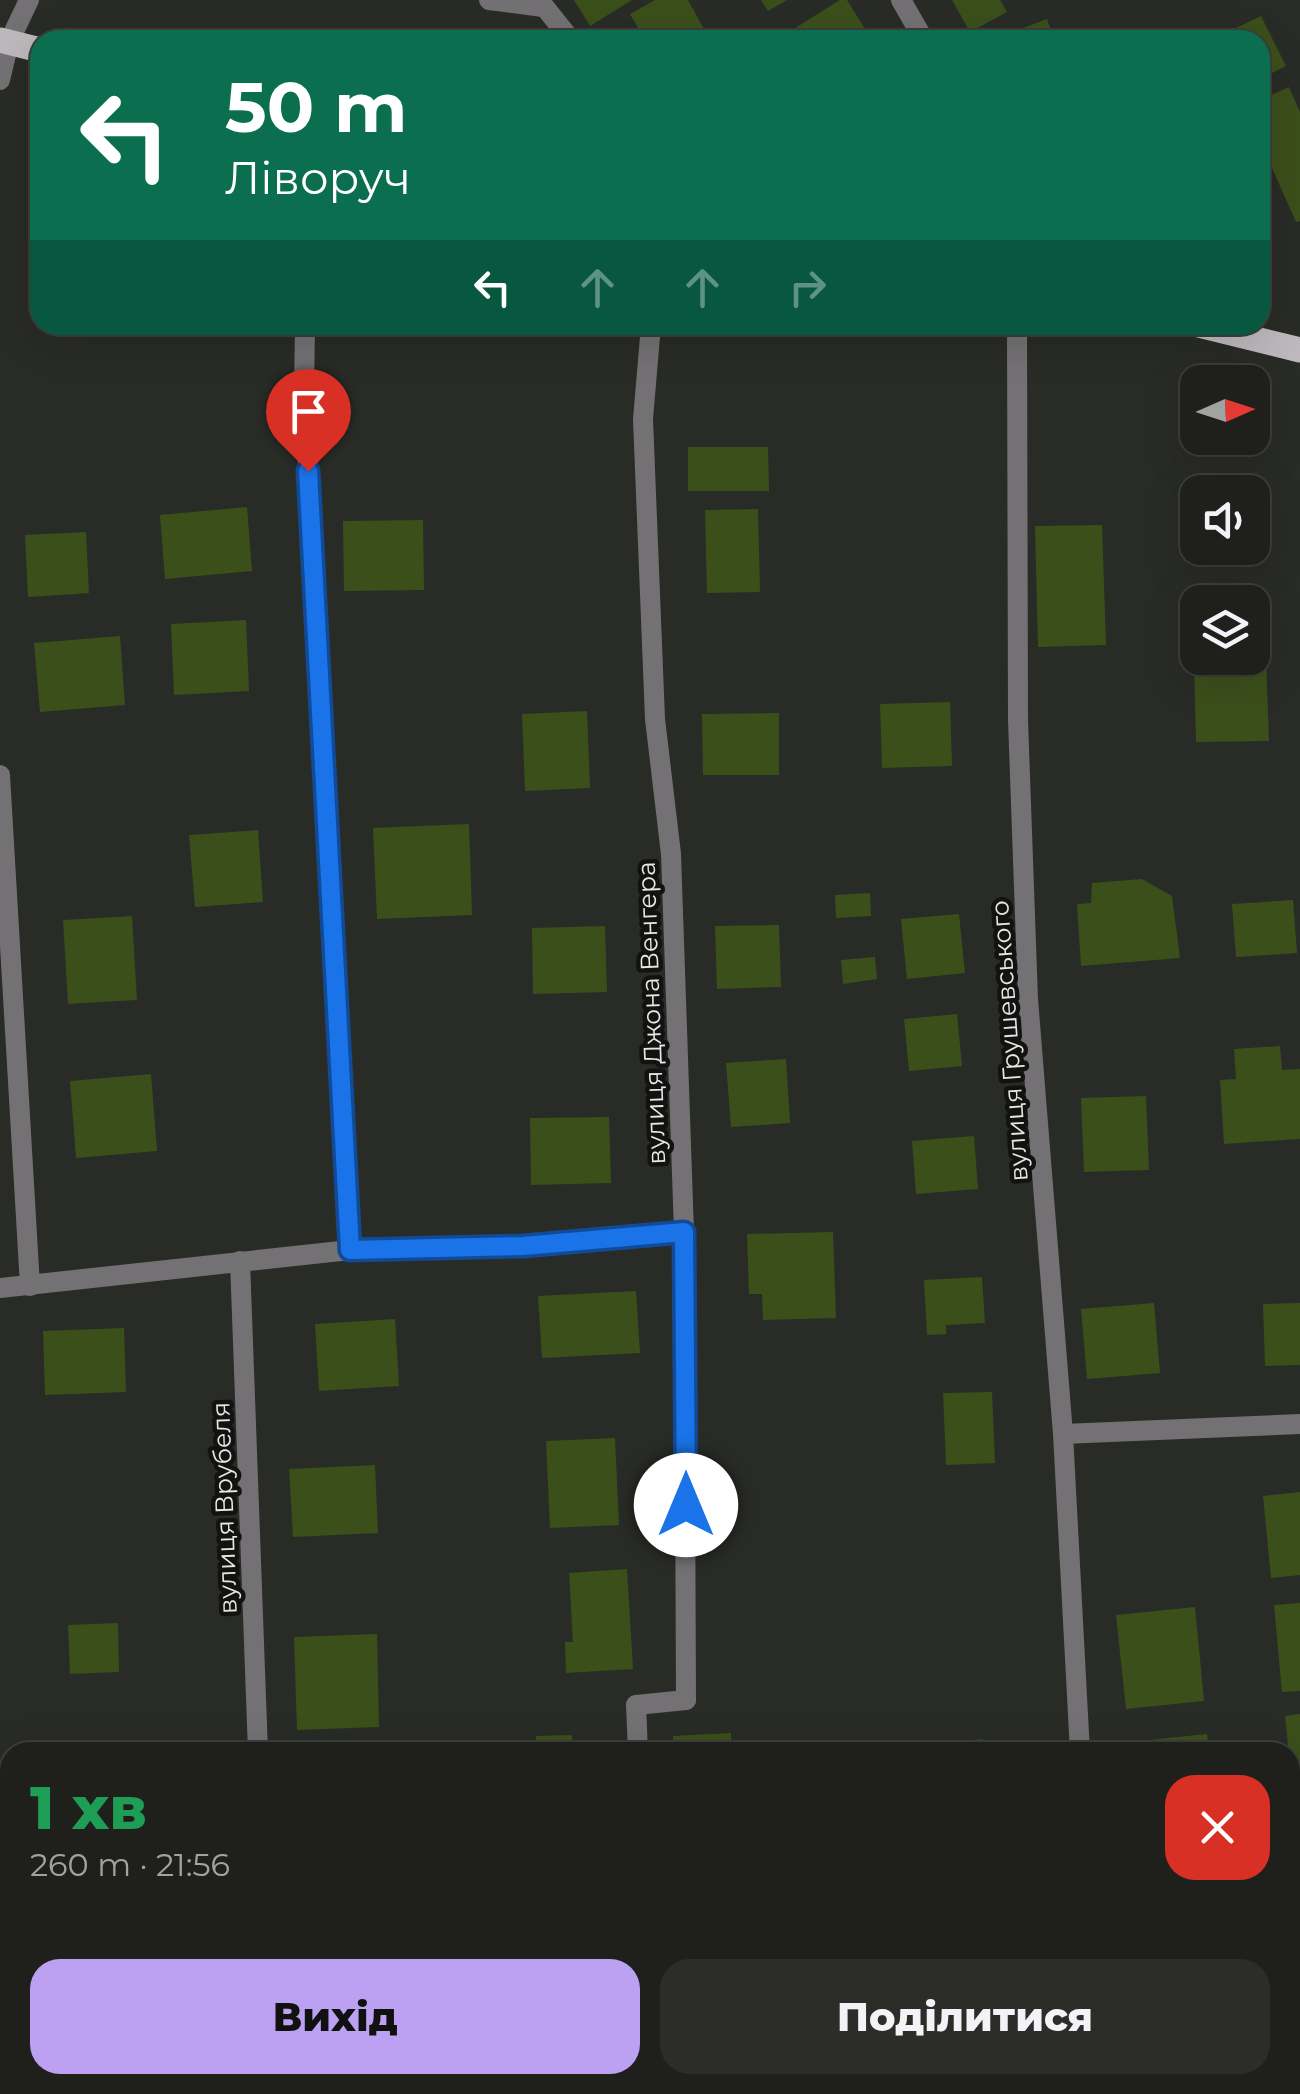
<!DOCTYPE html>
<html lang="uk">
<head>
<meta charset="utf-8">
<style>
  :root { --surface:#1f201c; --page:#2c2d29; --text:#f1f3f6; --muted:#a1a3a3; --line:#3c3e3b; --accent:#bca0f2 }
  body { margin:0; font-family:Montserrat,sans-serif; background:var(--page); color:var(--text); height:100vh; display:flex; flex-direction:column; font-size:38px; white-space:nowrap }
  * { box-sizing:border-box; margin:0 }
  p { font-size:32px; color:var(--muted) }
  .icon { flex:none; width:55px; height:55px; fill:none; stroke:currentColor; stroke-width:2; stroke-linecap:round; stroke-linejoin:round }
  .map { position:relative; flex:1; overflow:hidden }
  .details { position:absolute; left:0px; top:1742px; width:1300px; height:352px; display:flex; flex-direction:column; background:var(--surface); border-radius:30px 30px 0 0; box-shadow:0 10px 40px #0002,0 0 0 2px var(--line) }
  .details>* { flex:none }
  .banner { position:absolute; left:30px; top:30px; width:1240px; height:305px; border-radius:30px; box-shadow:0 10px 40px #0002,0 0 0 2px var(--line); background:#0b6e4f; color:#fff; overflow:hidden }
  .needle { width:65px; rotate:87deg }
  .fabs { position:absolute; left:1180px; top:365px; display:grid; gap:20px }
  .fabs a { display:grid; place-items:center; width:90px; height:90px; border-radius:20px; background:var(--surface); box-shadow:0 10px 40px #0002,0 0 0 2px var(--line); font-size:50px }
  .pin { position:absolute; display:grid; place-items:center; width:85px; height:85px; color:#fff; margin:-102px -42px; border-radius:50% 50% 50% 0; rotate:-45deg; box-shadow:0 0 10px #0007 }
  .pin .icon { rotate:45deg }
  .me { position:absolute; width:110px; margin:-55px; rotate:0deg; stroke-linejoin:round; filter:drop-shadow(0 0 8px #0008) }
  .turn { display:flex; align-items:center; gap:35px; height:210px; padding:0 30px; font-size:45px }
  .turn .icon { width:130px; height:130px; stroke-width:2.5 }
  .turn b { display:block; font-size:70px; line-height:85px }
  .lanes { display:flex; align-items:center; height:95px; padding:0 30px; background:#0003; justify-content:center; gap:50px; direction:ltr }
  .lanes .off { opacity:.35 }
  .round { display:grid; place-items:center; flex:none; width:105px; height:105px; border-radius:30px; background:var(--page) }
  .head { display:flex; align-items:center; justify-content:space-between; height:170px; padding:0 30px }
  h1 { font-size:60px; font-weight:800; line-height:75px; color:#1e9e55 }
  .button { display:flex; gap:20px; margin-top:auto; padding:20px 30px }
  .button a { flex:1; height:115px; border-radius:30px; background:var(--accent); color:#111; font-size:40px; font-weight:800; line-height:115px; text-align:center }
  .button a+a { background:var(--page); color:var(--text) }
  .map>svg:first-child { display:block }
  .building { fill:#3b4f1b }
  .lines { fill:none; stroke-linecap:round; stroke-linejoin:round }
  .service { stroke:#737173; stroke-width:20 }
  .minor { stroke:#737173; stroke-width:20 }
  .primary { stroke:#bdb8bc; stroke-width:25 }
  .route-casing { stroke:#114b97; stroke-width:25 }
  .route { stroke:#1a73e8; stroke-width:18 }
  .labels { text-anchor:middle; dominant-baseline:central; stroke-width:9; stroke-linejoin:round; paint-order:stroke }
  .street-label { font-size:25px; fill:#e6e7e4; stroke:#121311 }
</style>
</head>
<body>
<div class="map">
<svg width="1300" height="2094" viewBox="0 0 1300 2094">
  <rect width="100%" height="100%" fill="#292b26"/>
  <!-- building -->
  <g class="building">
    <polygon points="574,0 632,0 590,26"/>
    <polygon points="655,0 688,0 710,40 645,40 630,14"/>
    <polygon points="761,0 787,0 768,11"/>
    <polygon points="840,0 847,0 872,40 776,40"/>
    <polygon points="952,0 1000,0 1007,12 970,32"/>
    <polygon points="1261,16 1286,66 1260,79 1260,40 1211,40"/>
    <polygon points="1047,19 1054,40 1009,40 1007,34"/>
    <polygon points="1289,87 1300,112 1300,221 1296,222 1260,141 1260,100"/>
    <polygon points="688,447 768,447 769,491 688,491"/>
    <polygon points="247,507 252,571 165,579 160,515"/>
    <polygon points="758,509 760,592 707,593 705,510"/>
    <polygon points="423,520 424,590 344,591 343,521"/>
    <polygon points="1102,525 1106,645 1038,647 1035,526"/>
    <polygon points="1252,526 1263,526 1264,538 1252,539"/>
    <polygon points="86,532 89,593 28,597 25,535"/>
    <polygon points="246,620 249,691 174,695 171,624"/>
    <polygon points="120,636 125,705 40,712 34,643"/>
    <polygon points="1266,657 1269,741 1196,742 1194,659"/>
    <polygon points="950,702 952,766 882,768 880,704"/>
    <polygon points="587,711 590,788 525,791 522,714"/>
    <polygon points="779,713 779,775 703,775 702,714"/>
    <polygon points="469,824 472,915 377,919 373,828"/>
    <polygon points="258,830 263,902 195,907 189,835"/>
    <polygon points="1142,879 1172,896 1180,958 1081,966 1077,904 1091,903 1092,883"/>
    <polygon points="870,893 871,916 836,918 835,895"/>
    <polygon points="1293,900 1297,953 1236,957 1232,904"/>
    <polygon points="959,914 965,973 907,979 901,919"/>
    <polygon points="132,916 137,1000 68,1004 63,920"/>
    <polygon points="779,925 781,987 717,989 715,926"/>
    <polygon points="605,926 607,992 533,994 532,928"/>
    <polygon points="875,957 877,979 843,984 841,960"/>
    <polygon points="957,1014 962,1066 909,1071 904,1019"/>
    <polygon points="1280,1046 1282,1070 1300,1069 1300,1139 1224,1144 1220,1080 1236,1079 1234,1049"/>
    <polygon points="786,1059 790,1123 731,1127 726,1063"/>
    <polygon points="151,1074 157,1151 76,1158 70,1081"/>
    <polygon points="1146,1096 1149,1170 1084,1172 1081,1098"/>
    <polygon points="609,1117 611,1183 531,1185 530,1118"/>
    <polygon points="974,1136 978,1189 916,1194 912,1141"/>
    <polygon points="833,1232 836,1318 763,1320 762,1294 749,1294 747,1234"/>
    <polygon points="982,1277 985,1323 946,1325 946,1334 927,1335 924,1280"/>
    <polygon points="636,1291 640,1353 542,1358 538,1296"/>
    <polygon points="1154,1303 1160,1373 1087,1379 1081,1309"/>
    <polygon points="1300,1303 1300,1365 1265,1366 1263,1304"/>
    <polygon points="395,1319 399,1386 319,1391 315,1324"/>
    <polygon points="124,1328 126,1392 45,1395 43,1331"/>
    <polygon points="992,1392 995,1463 946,1465 943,1393"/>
    <polygon points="615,1438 619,1525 550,1528 546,1441"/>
    <polygon points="375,1465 378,1533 293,1537 289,1469"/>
    <polygon points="1300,1492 1300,1575 1271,1578 1263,1496"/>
    <polygon points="627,1569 633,1669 566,1673 565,1642 573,1642 569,1573"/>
    <polygon points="1300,1603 1300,1691 1282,1692 1274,1605"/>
    <polygon points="1195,1607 1204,1701 1126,1709 1116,1615"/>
    <polygon points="118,1623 119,1672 70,1674 68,1625"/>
    <polygon points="377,1634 379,1727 297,1730 294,1637"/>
    <polygon points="1300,1714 1300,1812 1295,1813 1285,1716"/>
    <polygon points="731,1733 732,1752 674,1752 673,1736"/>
    <polygon points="1207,1734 1209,1752 1130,1752 1129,1742"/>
    <polygon points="572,1735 573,1752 537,1752 536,1736"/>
    <polygon points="983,1739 983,1752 913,1752 960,1747 959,1741"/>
    <rect x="0" y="1810" width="10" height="90"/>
    <polygon points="354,2085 424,2085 424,2091 439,2090 439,2094 355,2094"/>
    <polygon points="764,2085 838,2085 841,2094 741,2094"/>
  </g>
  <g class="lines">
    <!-- service -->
    <g class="service">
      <polyline points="1063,1434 1300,1424"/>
      <polyline points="636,1705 686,1700"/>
      <polyline points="672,2094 695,2085"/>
    </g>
    <!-- minor -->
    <g class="minor">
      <polyline points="489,0 543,7"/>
      <polyline points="539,0 571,40"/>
      <polyline points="901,0 924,40"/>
      <polyline points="0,80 9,42 29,0"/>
      <polyline points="305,325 304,393 350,1250"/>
      <polyline points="651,325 643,419 655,719 671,854 684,1232 686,1700"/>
      <polyline points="1017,325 1018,720 1028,999 1063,1434 1080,1752"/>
      <polyline points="0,775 30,1286"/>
      <polyline points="240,1261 258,1752"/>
      <polyline points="0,1288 350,1250 523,1245 684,1232"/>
      <polyline points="636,1705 638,1752"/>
      <polyline points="270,2085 271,2094"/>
      <polyline points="655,2085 655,2094"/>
      <polyline points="1104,2085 1105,2094"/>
    </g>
    <!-- primary -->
    <g class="primary">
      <polyline points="0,40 40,50"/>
      <polyline points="1199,325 1300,350"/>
    </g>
  </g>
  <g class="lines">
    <!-- route casing -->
    <g class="route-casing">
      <polyline id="route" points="308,471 350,1250 523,1246 684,1232 686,1505"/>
    </g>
    <!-- route -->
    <use href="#route" class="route"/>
  </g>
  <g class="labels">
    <!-- street labels -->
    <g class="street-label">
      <text transform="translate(651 1013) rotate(-92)">вулиця Джона Венгера</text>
      <text transform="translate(1009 1041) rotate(-94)">вулиця Грушевського</text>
      <text transform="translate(224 1508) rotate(-92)">вулиця Врубеля</text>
    </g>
  </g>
</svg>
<div class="fabs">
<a><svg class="needle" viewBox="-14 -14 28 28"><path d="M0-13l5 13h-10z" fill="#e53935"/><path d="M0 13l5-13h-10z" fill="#a1a3a3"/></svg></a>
<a><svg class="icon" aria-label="sound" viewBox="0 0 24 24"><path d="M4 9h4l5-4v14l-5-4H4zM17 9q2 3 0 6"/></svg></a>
<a><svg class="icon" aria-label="layers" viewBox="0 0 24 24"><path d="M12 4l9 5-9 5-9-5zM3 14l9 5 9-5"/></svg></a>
</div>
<div class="pin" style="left:308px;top:471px;background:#d93025"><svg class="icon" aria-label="arrive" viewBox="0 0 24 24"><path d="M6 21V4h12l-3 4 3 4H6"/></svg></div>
<svg class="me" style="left:686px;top:1505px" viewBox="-20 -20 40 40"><circle r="19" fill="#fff"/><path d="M0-13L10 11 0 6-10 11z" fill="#1a73e8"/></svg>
<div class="banner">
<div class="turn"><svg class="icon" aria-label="left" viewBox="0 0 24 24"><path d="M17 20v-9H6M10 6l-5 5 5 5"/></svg><div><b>50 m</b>Ліворуч</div></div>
<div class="lanes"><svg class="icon" aria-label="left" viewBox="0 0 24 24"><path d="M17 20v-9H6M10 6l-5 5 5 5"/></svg><svg class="icon off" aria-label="ahead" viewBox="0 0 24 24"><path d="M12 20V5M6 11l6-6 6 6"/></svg><svg class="icon off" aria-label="ahead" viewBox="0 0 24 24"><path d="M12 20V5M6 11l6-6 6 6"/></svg><svg class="icon off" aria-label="right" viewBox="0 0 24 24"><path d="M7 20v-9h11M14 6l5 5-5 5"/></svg></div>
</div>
<section class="details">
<div class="head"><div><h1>1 хв</h1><p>260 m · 21:56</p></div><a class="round" style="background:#d93025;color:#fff"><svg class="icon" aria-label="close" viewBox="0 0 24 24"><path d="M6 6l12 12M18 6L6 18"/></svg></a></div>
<div class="button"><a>Вихід</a><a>Поділитися</a></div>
</section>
</div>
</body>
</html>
